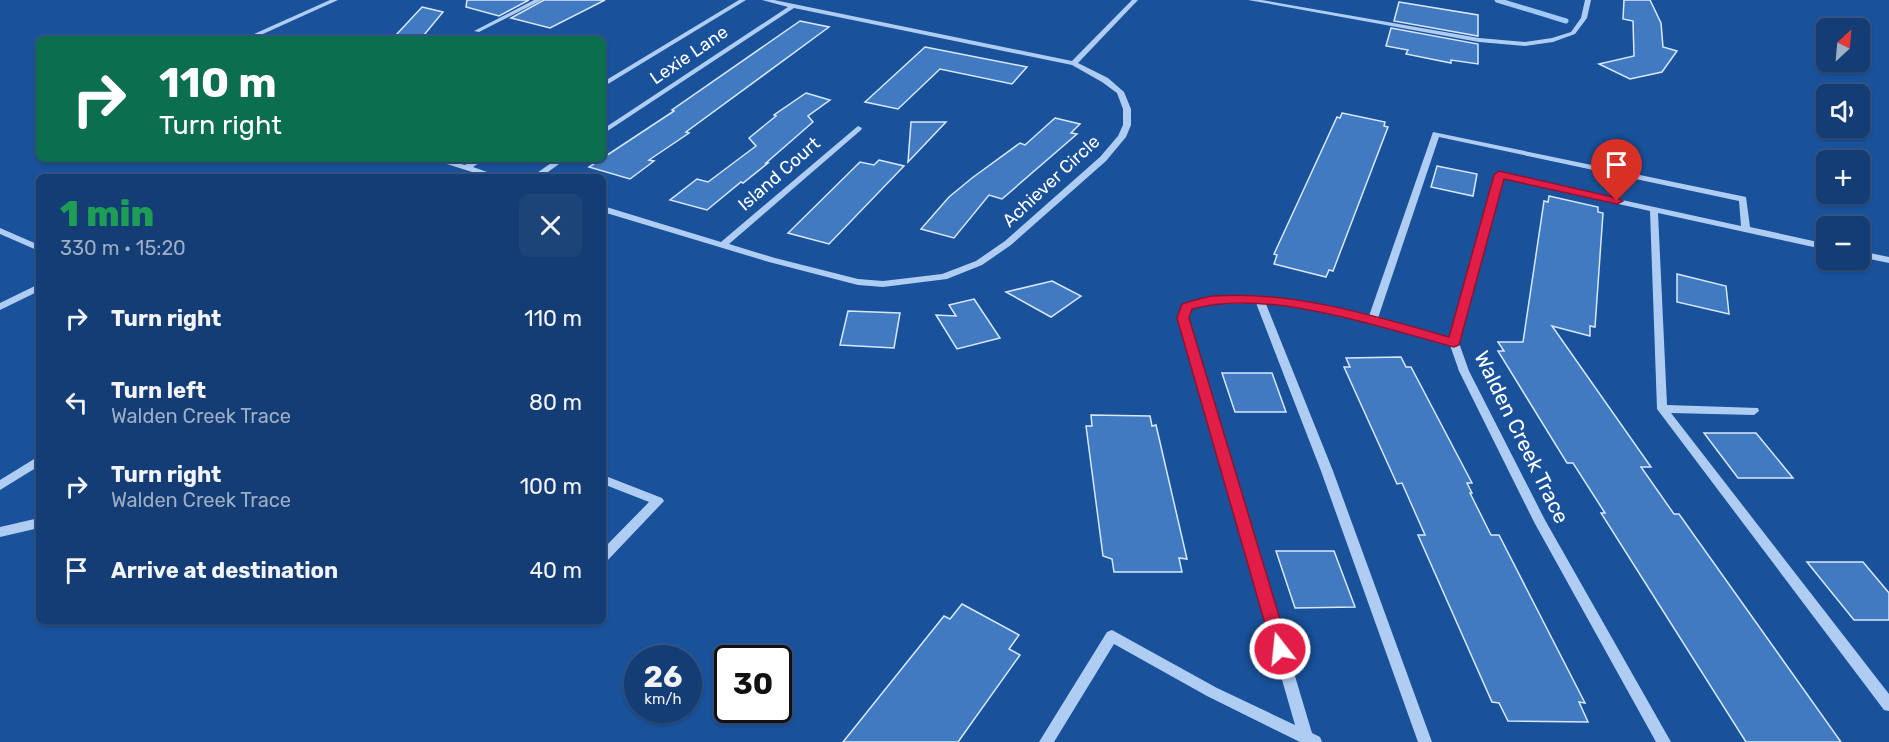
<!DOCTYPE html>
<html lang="en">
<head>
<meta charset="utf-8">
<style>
  :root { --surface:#133d74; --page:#1c4479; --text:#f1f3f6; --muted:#9daec5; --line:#325686 }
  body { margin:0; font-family:Rubik,sans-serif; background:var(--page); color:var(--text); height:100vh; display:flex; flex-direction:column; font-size:22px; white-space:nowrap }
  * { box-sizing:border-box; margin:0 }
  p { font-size:20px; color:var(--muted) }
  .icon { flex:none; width:33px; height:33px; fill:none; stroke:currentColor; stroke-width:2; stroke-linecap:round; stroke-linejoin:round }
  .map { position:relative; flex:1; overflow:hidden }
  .drawer { position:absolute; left:36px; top:174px; width:570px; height:450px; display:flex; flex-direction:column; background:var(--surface); border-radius:9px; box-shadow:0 2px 4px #0004,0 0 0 2px var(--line) }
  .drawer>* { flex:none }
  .banner { position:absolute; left:36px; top:36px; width:570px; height:126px; border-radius:9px; box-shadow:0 2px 4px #0004,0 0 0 2px var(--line); background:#0b6e4f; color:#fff; overflow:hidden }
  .needle { width:39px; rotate:26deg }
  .tools { position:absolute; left:1816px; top:18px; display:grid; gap:12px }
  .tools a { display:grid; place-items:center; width:54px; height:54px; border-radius:9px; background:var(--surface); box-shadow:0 2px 4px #0004,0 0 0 2px var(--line); font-size:30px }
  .speed { position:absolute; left:624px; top:645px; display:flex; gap:12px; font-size:30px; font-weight:700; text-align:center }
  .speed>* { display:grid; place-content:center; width:78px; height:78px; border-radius:50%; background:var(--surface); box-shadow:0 2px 4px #0004,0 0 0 2px var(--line); line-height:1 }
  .speed small { font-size:15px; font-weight:400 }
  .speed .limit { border:3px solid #111; border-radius:9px; background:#fff; color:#111 }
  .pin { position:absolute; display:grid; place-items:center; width:51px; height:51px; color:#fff; margin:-62px -26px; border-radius:50% 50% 50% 0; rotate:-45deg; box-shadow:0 0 6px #0007 }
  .pin .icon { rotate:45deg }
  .me { position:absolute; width:66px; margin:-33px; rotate:344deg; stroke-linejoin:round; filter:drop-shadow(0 0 4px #0008) }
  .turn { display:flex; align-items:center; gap:21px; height:126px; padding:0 24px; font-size:27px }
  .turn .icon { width:78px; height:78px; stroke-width:2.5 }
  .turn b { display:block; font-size:42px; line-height:51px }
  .round { display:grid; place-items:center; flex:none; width:63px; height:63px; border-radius:9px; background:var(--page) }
  .summary { display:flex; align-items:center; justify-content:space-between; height:102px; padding:0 24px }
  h1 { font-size:36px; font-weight:800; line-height:45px; color:#1e9e55 }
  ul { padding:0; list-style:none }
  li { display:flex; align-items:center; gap:18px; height:84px; padding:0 24px }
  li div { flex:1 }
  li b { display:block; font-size:22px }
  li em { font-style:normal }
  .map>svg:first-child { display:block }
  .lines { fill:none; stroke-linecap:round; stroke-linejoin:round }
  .stream { stroke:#a2c8f4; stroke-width:5 }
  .building { fill:#427ac1; stroke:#d7e8fc; stroke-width:1.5 }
  .minor { fill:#afcdf2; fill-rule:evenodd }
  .route { fill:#e11d48; stroke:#92132f; stroke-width:1.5 }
  .labels { text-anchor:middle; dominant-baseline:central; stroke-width:6; stroke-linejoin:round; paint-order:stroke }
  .far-street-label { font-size:18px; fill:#fff; stroke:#19519b }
  .street-label { font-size:21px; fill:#fff; stroke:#19519b }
</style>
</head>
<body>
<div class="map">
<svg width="1889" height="742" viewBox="0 0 1889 742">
  <rect width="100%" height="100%" fill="#19519b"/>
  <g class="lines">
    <!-- stream -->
    <polyline class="stream" points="1497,0 1566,21"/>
  </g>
  <!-- building -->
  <g class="building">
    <polygon points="467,0 529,0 499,16 466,7"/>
    <polygon points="544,0 605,0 550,28 511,18"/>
    <polygon points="1624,0 1650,0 1661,23 1663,47 1677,51 1662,72 1630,79 1599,64 1634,56 1633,21 1623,19"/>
    <polygon points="1399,2 1478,15 1478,36 1394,21"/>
    <polygon points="422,7 443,12 424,35 396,35"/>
    <polygon points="800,21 829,27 686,132 689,133 649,160 654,161 630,179 589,167 674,111 672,110"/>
    <polygon points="1391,28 1478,44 1478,64 1451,60 1451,63 1406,54 1408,50 1386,46"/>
    <polygon points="925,47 981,58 1027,67 1012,84 940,69 898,109 865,102"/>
    <polygon points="806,93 830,100 808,116 813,122 766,163 768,163 743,183 741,182 707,210 670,200 697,179 708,182 756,146 749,138 776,116 774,115"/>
    <polygon points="1342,113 1385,122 1384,126 1388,127 1333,271 1329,270 1326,277 1274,264 1277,255 1274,254 1303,191 1337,117 1340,118"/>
    <polygon points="1055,118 1080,124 1071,133 1077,134 1002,199 989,195 954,238 921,229 949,197 972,178 1020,143 1025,145"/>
    <polygon points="911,122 946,122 908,162"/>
    <polygon points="879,160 904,166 829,244 788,233 860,162 874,165"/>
    <polygon points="1437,166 1477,174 1473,196 1431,187"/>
    <polygon points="1549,196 1598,207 1598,212 1603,213 1595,327 1590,326 1590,336 1552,326 1651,467 1641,467 1674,514 1679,514 1841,742 1746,742 1601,513 1605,513 1573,463 1567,463 1498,351 1504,351 1498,342 1523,342 1544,201 1548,202"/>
    <polygon points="1677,274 1726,286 1729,314 1677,302"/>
    <polygon points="1052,281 1081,296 1051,317 1006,292"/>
    <polygon points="974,299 1000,338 957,349 936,315 956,316 949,305"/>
    <polygon points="848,311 900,313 894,348 840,345"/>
    <polygon points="1401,357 1406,367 1411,367 1472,483 1467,483 1472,493 1470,493 1491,535 1499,535 1585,703 1579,702 1588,722 1508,721 1499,703 1492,702 1418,535 1425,535 1402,483 1397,484 1344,367 1350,367 1346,358"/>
    <polygon points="1222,373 1272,373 1286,412 1235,412"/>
    <polygon points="1091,415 1150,416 1152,426 1156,425 1187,559 1179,558 1182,572 1114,572 1112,559 1103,556 1086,426 1092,426"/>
    <polygon points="1704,433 1756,433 1793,478 1738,478"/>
    <polygon points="1276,551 1334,551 1355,607 1295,608"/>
    <polygon points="1807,562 1863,562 1889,593 1889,620 1854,620"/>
    <polygon points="962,604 1019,635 1009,649 1020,655 958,742 843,742 944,616 950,619"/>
  </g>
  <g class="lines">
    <!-- minor -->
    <g class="minor">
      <polygon points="330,0 338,0 252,39 243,39"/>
      <polygon points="534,0 542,0 479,32 474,31"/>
      <polygon points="739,0 746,0 603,87 603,82"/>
      <polygon points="762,0 774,0 1072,61 1132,0 1138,0 1078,63 1108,78 1124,92 1131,109 1131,125 1126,137 1106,161 1011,245 982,265 947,279 883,287 858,285 769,262 603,212 603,206 721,242 858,126 862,128 861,130 729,244 775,258 858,279 883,281 942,274 976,261 1005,241 1100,157 1118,136 1123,125 1123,109 1117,93 1102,82 1072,65 794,8 603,134 603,129 788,7"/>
      <polygon points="1248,0 1262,0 1479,38 1525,42 1552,38 1571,32 1581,18 1585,0 1591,0 1587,18 1575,34 1553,42 1525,46 1479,42"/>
      <path d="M1433,132l313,65 4,30 77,17v6l-169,-37 9,192 91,3 1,3 -5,4 -83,-2 218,281v17l-5,-1 -227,-301 -7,-198 -148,-33 -43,165 10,28 76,149 126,222h-15l-122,-220 -75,-151 -9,-26c-61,-18 -121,-36 -184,-41l67,167 99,271h-14l-97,-271 -65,-168h-5l-33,1 -28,4 -2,10 124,415 8,4 2,5h-22l-93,-46 -93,-52 -60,98h-15l68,-110 5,-2 105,58 78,37 -117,-407 5,-14c62,-15 126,-4 186,12zM1439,137l300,64 2,25 -242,-53h-3l-46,166 -72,-21z"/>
      <polygon points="431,159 444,159 465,165 475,159 485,159 473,167 501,177 488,177"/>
      <polygon points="557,159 566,159 541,177 531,177"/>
      <polygon points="0,228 39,245 39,251 0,234"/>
      <polygon points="1860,251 1889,257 1889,263 1860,257"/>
      <polygon points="39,284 39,291 0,310 0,303"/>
      <polygon points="39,456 39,466 0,490 0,480"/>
      <polygon points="603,475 662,498 664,501 607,561 603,562 603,549 649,502 603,484"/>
      <polygon points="39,518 39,528 0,537 0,527"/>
    </g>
  </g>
  <!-- route -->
  <path class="route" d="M1499,171l118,27 6,3 -6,3 -113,-25 -45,166 -5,2c-75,-20 -185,-59 -262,-38l-3,9 100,331 -3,6 -6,2 -6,-2 -97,-337 5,-14c10,-3 21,-7 31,-8 77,-6 163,20 236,41l45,-162z"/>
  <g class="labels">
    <!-- far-street labels -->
    <g class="far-street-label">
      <text transform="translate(689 55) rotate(-34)">Lexie Lane</text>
      <text transform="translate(779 174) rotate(-41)">Island Court</text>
      <text transform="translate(1051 181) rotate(-43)">Achiever Circle</text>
    </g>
    <!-- street labels -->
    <g class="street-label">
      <text transform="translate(1522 437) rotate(64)">Walden Creek Trace</text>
    </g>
  </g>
</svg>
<div class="tools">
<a><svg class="needle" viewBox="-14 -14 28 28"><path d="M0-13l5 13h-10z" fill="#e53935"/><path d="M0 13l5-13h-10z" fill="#9daec5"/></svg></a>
<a><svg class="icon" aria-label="sound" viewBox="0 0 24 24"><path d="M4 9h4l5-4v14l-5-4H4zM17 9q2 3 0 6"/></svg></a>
<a>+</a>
<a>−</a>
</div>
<div class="speed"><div>26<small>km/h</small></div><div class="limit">30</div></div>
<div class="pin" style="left:1617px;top:201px;background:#d93025"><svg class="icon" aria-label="arrive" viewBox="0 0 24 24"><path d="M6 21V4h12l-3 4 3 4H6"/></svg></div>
<svg class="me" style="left:1280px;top:649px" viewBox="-20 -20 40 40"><circle r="17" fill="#e11d48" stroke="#fff" stroke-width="3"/><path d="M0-11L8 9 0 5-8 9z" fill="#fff"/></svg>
<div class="banner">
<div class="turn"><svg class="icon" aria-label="right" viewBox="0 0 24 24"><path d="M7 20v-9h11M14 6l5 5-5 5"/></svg><div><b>110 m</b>Turn right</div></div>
</div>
<section class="drawer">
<div class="summary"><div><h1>1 min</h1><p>330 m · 15:20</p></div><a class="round"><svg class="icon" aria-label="close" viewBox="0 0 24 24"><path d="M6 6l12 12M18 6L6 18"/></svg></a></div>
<ul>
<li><svg class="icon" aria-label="right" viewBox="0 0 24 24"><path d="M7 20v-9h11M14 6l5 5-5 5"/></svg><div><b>Turn right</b></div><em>110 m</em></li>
<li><svg class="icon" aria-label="left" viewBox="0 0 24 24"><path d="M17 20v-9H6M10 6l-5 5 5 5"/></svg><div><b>Turn left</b><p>Walden Creek Trace</p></div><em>80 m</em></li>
<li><svg class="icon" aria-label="right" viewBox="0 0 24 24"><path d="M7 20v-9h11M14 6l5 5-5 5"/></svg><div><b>Turn right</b><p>Walden Creek Trace</p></div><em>100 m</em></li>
<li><svg class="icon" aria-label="arrive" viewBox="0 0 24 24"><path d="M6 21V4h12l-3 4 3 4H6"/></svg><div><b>Arrive at destination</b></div><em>40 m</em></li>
</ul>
</section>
</div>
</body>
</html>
